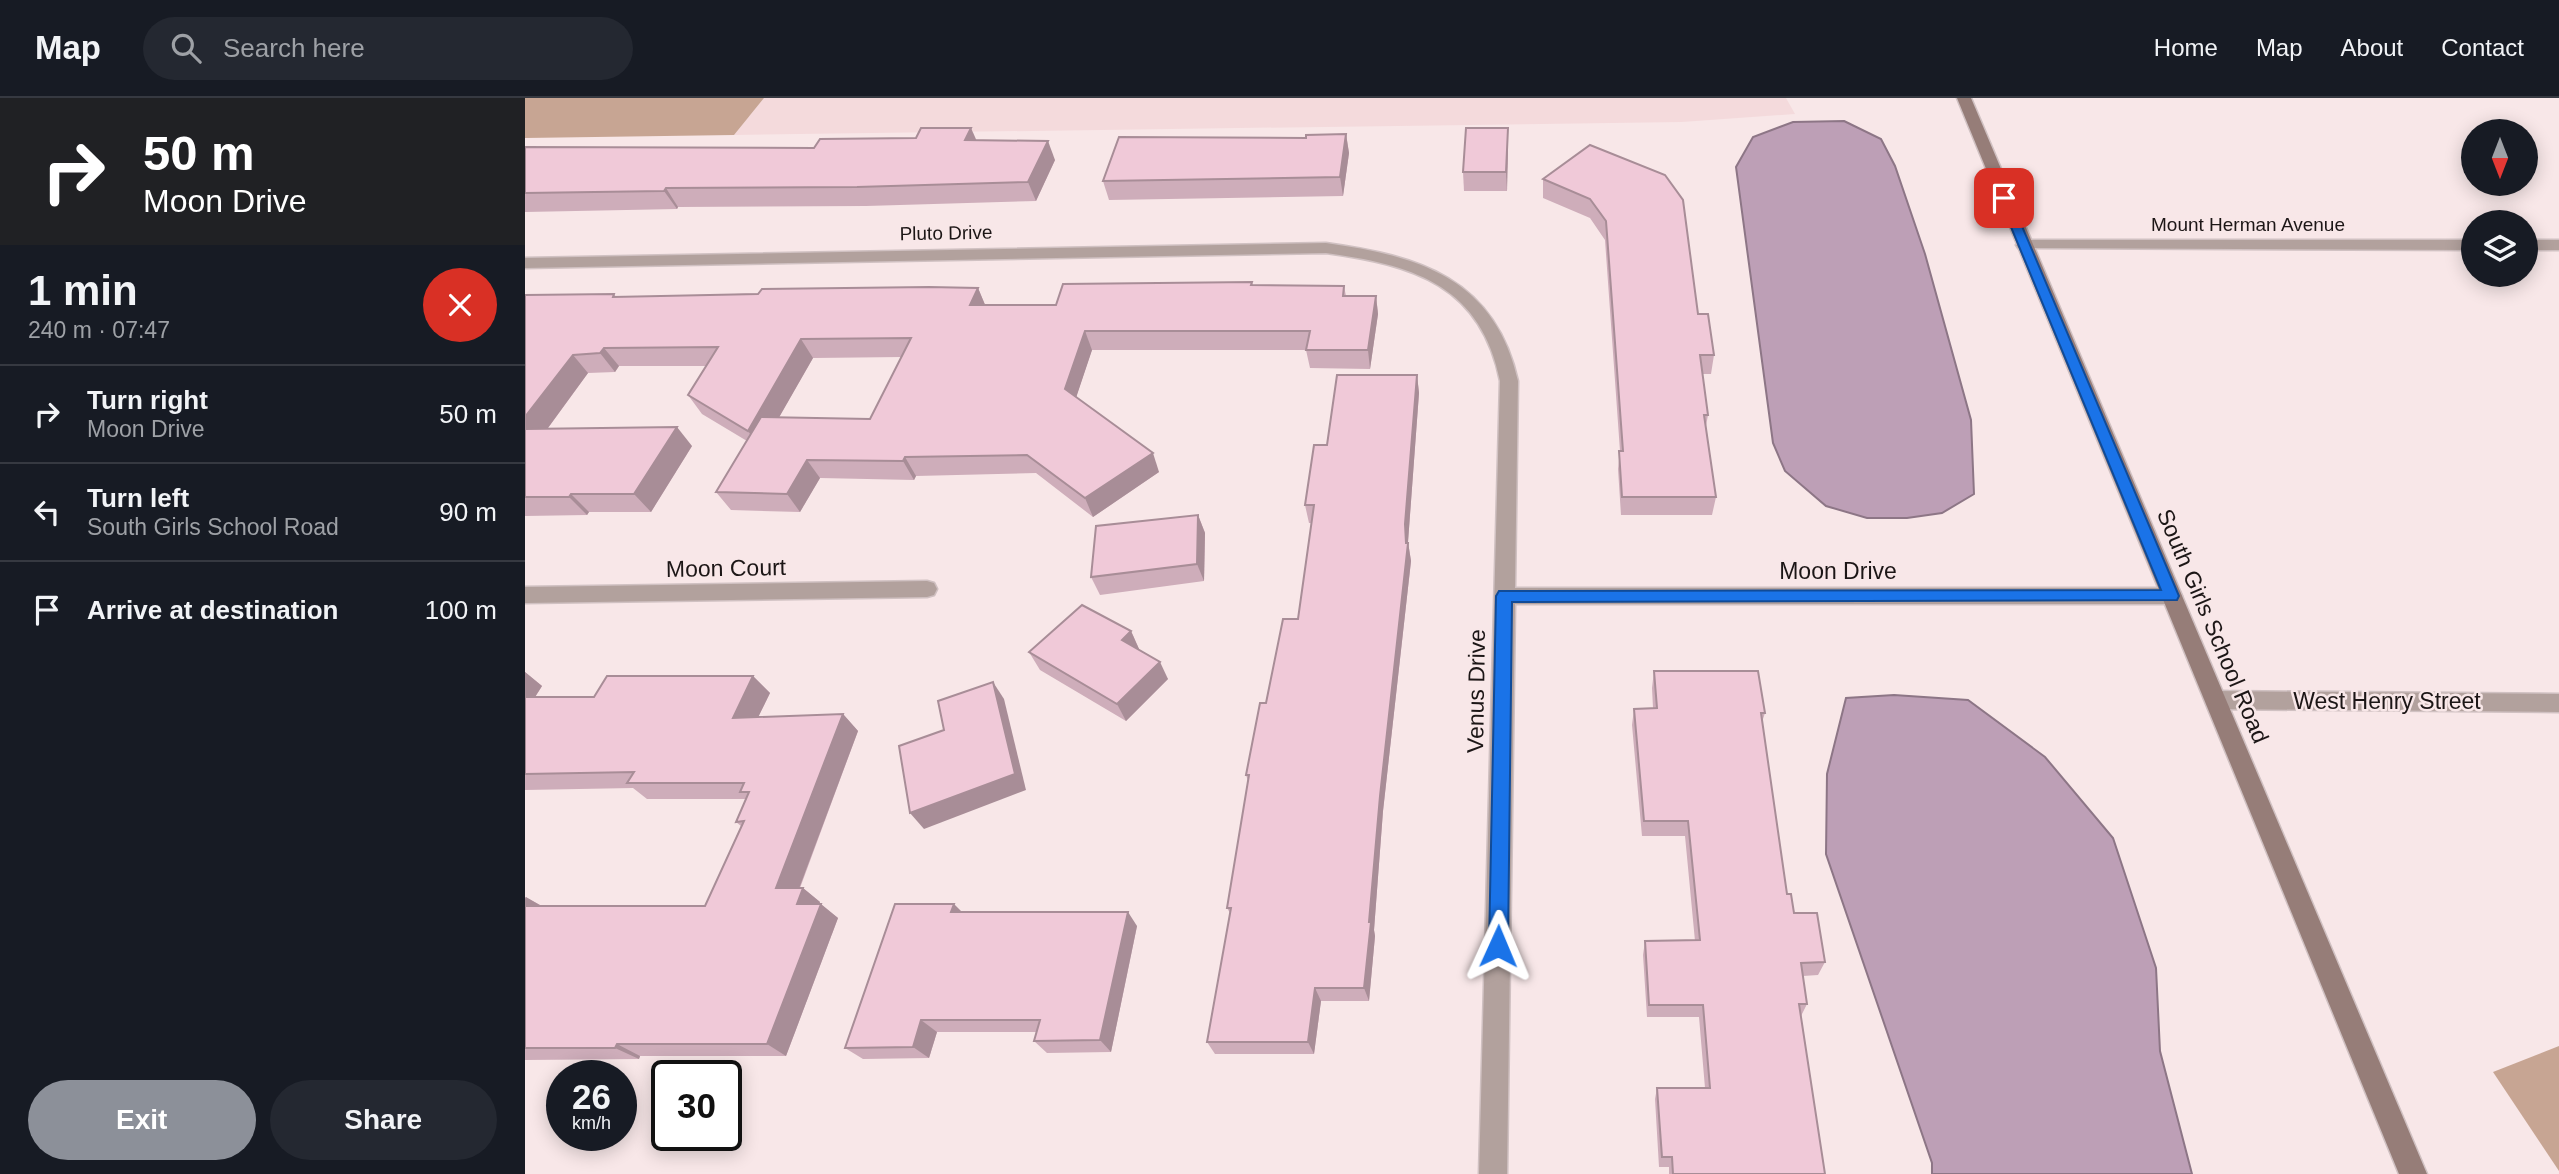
<!DOCTYPE html>
<html lang="en">
<head>
<meta charset="utf-8">
<style>
  :root { --surface:#171b24; --page:#242831; --text:#f1f3f6; --muted:#9ea1a6; --line:#363941; --accent:#8c9099 }
  body { margin:0; font-family:Helvetica,sans-serif; background:var(--page); color:var(--text); height:100vh; display:flex; flex-direction:column; font-size:26px; white-space:nowrap }
  * { box-sizing:border-box; margin:0 }
  p { font-size:23px; color:var(--muted) }
  .icon { flex:none; width:38px; height:38px; fill:none; stroke:currentColor; stroke-width:2; stroke-linecap:round; stroke-linejoin:round }
  .map { position:relative; flex:1; overflow:hidden }
  .side { display:flex; flex-direction:column; background:var(--surface); width:525px }
  .side>* { flex:none }
  .banner { background:#202124; color:#fff; overflow:hidden }
  .needle { width:46px; rotate:180deg }
  .buttons { position:absolute; left:1936px; top:21px; display:grid; gap:14px }
  .buttons a { display:grid; place-items:center; width:77px; height:77px; border-radius:50%; background:var(--surface); box-shadow:0 4px 18px #0003; font-size:35px }
  .speed { position:absolute; left:21px; top:962px; display:flex; gap:14px; font-size:35px; font-weight:700; text-align:center }
  .speed>* { display:grid; place-content:center; width:91px; height:91px; border-radius:50%; background:var(--surface); box-shadow:0 4px 18px #0003; line-height:1 }
  .speed small { font-size:18px; font-weight:400 }
  .speed .limit { border:4px solid #111; border-radius:10px; background:#fff; color:#111 }
  .pin { position:absolute; display:grid; place-items:center; width:60px; height:60px; color:#fff; margin:-30px; border-radius:14px; box-shadow:0 4px 10px #0006 }
  .me { position:absolute; width:77px; margin:-38px; rotate:1deg; stroke-linejoin:round; filter:drop-shadow(0 0 5px #0008) }
  .turn { display:flex; align-items:center; gap:24px; height:147px; padding:0 28px; font-size:32px }
  .turn .icon { width:91px; height:91px; stroke-width:2.5 }
  .turn b { display:block; font-size:49px; line-height:60px }
  .round { display:grid; place-items:center; flex:none; width:74px; height:74px; border-radius:37px; background:var(--page) }
  .headline { display:flex; align-items:center; justify-content:space-between; height:119px; padding:0 28px }
  h1 { font-size:42px; font-weight:600; line-height:52px }
  .primary-button { display:flex; gap:14px; margin-top:auto; padding:14px 28px }
  .primary-button a { flex:1; height:80px; border-radius:42px; background:var(--accent); color:#fff; font-size:28px; font-weight:600; line-height:80px; text-align:center }
  .primary-button a+a { background:var(--page); color:var(--text) }
  ul { padding:0; list-style:none }
  li { display:flex; align-items:center; gap:21px; height:98px; padding:0 28px; border-top:2px solid var(--line) }
  li div { flex:1 }
  li b { display:block; font-size:26px }
  li em { font-style:normal }
  header { display:flex; align-items:center; gap:42px; box-sizing:border-box; height:98px; padding:0 35px; background:var(--surface); border-bottom:2px solid var(--line) }
  header strong { font-size:33px }
  nav { display:flex; gap:38px; margin-inline-start:auto; font-size:24px }
  .search { width:490px; height:63px; background:var(--page); display:flex; align-items:center; gap:18px; box-sizing:border-box; padding:0 24px; border-radius:38px; color:var(--muted); font-size:26px }
  main { display:flex; flex:1; min-height:0 }
  .map>svg:first-child { display:block }
  .built { fill:#f4dadc }
  .forest { fill:#c7a593 }
  .water { fill:#bd9fb6; stroke:#8d7686; stroke-width:2 }
  .lines { fill:none; stroke-linecap:round; stroke-linejoin:round }
  .street-casing { stroke:#d0c1c2; stroke-width:3 }
  .secondary-casing { stroke:#d0c1c2; stroke-width:3 }
  .street { fill:#b2a19d; fill-rule:evenodd }
  .secondary { fill:#967d78; fill-rule:evenodd }
  .wall { fill:#ceadba; fill-rule:evenodd }
  .shaded-wall { fill:#a88d97 }
  .building { fill:#f0c9d8; stroke:#a88d97; stroke-width:2 }
  .route { fill:#1a73e8; stroke:#114b97; stroke-width:2 }
  .labels { text-anchor:middle; dominant-baseline:central; stroke-width:5; stroke-linejoin:round; paint-order:stroke }
  .far-street-label { font-size:19px; fill:#1c1616; stroke:#f8e7e8 }
  .street-label { font-size:23px; fill:#1c1616; stroke:#f8e7e8 }
</style>
</head>
<body>
<header>
<strong>Map</strong>
<div class="search"><svg class="icon" aria-label="search" viewBox="0 0 24 24"><circle cx="10" cy="10" r="6"/><path d="M15 15l6 6"/></svg>Search here</div>
<nav><a>Home</a><a>Map</a><a>About</a><a>Contact</a></nav>
</header>
<main>
<section class="side">
<div class="banner">
<div class="turn"><svg class="icon" aria-label="right" viewBox="0 0 24 24"><path d="M7 20v-9h11M14 6l5 5-5 5"/></svg><div><b>50 m</b>Moon Drive</div></div>
</div>
<div class="headline"><div><h1>1 min</h1><p>240 m · 07:47</p></div><a class="round" style="background:#d93025;color:#fff"><svg class="icon" aria-label="close" viewBox="0 0 24 24"><path d="M6 6l12 12M18 6L6 18"/></svg></a></div>
<ul>
<li><svg class="icon" aria-label="right" viewBox="0 0 24 24"><path d="M7 20v-9h11M14 6l5 5-5 5"/></svg><div><b>Turn right</b><p>Moon Drive</p></div><em>50 m</em></li>
<li><svg class="icon" aria-label="left" viewBox="0 0 24 24"><path d="M17 20v-9H6M10 6l-5 5 5 5"/></svg><div><b>Turn left</b><p>South Girls School Road</p></div><em>90 m</em></li>
<li><svg class="icon" aria-label="arrive" viewBox="0 0 24 24"><path d="M6 21V4h12l-3 4 3 4H6"/></svg><div><b>Arrive at destination</b></div><em>100 m</em></li>
</ul>
<div class="primary-button"><a>Exit</a><a>Share</a></div>
</section>
<div class="map">
<svg width="2034" height="1076" viewBox="0 0 2034 1076">
  <rect width="100%" height="100%" fill="#f8e7e8"/>
  <!-- built -->
  <polygon class="built" points="239,0 1261,0 1270,16 1157,24 209,37"/>
  <!-- forest -->
  <g class="forest">
    <polygon points="0,0 239,0 209,37 0,40"/>
    <polygon points="2034,948 2034,1073 1968,974"/>
  </g>
  <!-- water -->
  <g class="water">
    <polygon points="1319,23 1356,41 1370,68 1400,156 1446,322 1449,396 1417,415 1382,420 1342,420 1301,408 1260,373 1248,345 1211,69 1228,39 1268,24"/>
    <polygon points="1369,597 1443,602 1520,659 1588,740 1631,870 1635,953 1667,1076 1407,1076 1407,1065 1301,756 1302,676 1321,600"/>
  </g>
  <g class="lines">
    <!-- street casing -->
    <g class="street-casing">
      <g id="street">
        <polygon points="1499,142 1948,142 1948,152 1493,150 1491,147"/>
        <rect x="2000" y="142" width="34" height="10"/>
        <path d="M801,145c93,13 169,35 192,138l-3,207h657l7,2 3,6 -3,6 -7,2h-657l-8,570h-28l21,-793c-19,-96 -87,-116 -174,-128l-801,15v-10z"/>
        <polygon points="402,483 409,485 412,491 409,497 402,499 0,505 0,489"/>
        <polygon points="1691,593 2034,596 2034,614 1691,611 1683,608 1680,602 1683,596"/>
      </g>
    </g>
    <!-- secondary casing -->
    <g class="secondary-casing">
      <polygon id="secondary" points="1432,0 1446,0 1902,1076 1874,1076"/>
    </g>
    <!-- street -->
    <use href="#street" class="street"/>
    <!-- secondary -->
    <use href="#secondary" class="secondary"/>
  </g>
  <!-- wall -->
  <g class="wall">
    <polygon points="983,30 982,93 939,93 938,74"/>
    <polygon points="821,36 824,55 818,98 584,102 578,83 781,40"/>
    <polygon points="452,42 530,62 511,103 341,108 153,109 152,111 0,114 0,49 289,50"/>
    <polygon points="1065,47 1173,216 1189,257 1186,276 1177,276 1183,317 1181,328 1191,399 1187,417 1096,417 1093,371 1095,353 1080,142 1065,120 1018,100 1018,81"/>
    <path d="M727,184l1,3 15,1h76l2,10h30l2,18 -8,55 -60,-1 -4,-18h-214l-16,47 83,75 -66,45 -57,-44 -120,3 -2,4 -94,-2 -20,34 -69,-2 -15,-18 31,-51 -45,-27 -14,-19 18,-29h-87l-4,6 -27,1 -40,55 144,18 -41,66h-62l-2,3 -62,1v-221l89,-1 2,3 362,-9 7,17h71zM377,259l-32,62 -91,-2 34,-59z"/>
    <polygon points="892,277 894,295 883,444 886,463 858,713 849,832 850,838 844,903 796,903 789,956 690,956 682,944 705,815 702,810 723,683 721,677 741,605 773,521 787,425 784,425 780,407 802,347"/>
    <polygon points="673,417 680,435 679,483 575,497 566,479"/>
    <polygon points="606,533 614,551 613,551 643,581 601,623 515,572 504,554"/>
    <polygon points="1129,573 1240,615 1237,624 1262,796 1269,815 1300,864 1293,877 1278,878 1282,906 1276,918 1300,1076 1144,1076 1144,1069 1134,1069 1130,1001 1132,990 1180,990 1174,919 1122,919 1118,857 1120,843 1170,843 1160,738 1117,738 1107,627 1109,611 1128,610 1127,590"/>
    <polygon points="0,574 17,588 10,599 69,599 228,578 245,595 233,619 318,616 333,633 275,790 278,790 295,804 295,806 313,820 261,958 115,958 114,961 0,962 0,799 17,808 180,808 216,728 211,724 221,701 122,701 108,690 0,692"/>
    <polygon points="437,814 612,828 586,954 522,955 509,943 512,934 412,934 404,960 338,961 320,950"/>
  </g>
  <!-- shaded-wall -->
  <g class="shaded-wall">
    <polygon points="446,30 454,48 440,42"/>
    <polygon points="983,30 983,48 982,93 981,74"/>
    <polygon points="821,36 824,55 818,98 815,79"/>
    <polygon points="523,43 530,62 511,103 503,84"/>
    <polygon points="141,90 153,109 152,111 139,93"/>
    <polygon points="453,190 461,209 445,207"/>
    <polygon points="851,198 853,216 845,271 843,252"/>
    <polygon points="560,233 567,252 548,309 540,291"/>
    <polygon points="276,241 288,260 236,351 223,333"/>
    <polygon points="79,250 94,268 90,274 75,255"/>
    <polygon points="48,257 63,275 9,349 0,340 0,319"/>
    <polygon points="892,277 894,295 883,444 886,463 858,713 849,832 850,838 844,903 839,890 844,824 855,698 880,426"/>
    <polygon points="152,329 167,348 126,414 109,396"/>
    <polygon points="628,355 634,374 568,419 560,400"/>
    <polygon points="380,359 391,378 389,382 378,363"/>
    <polygon points="282,362 295,380 275,414 262,396"/>
    <polygon points="46,396 64,414 62,417 44,399"/>
    <polygon points="673,417 680,435 679,483 672,466"/>
    <polygon points="606,533 614,551 605,559 597,542"/>
    <polygon points="635,564 643,581 601,623 592,606"/>
    <polygon points="0,574 17,588 0,615"/>
    <polygon points="228,578 245,595 225,636 208,620"/>
    <polygon points="468,584 479,601 501,692 399,731 385,715"/>
    <polygon points="318,616 333,633 269,804 251,790"/>
    <polygon points="278,790 295,804 289,820 272,806"/>
    <polygon points="1,799 25,813 0,810 0,801"/>
    <polygon points="296,806 313,820 261,958 242,946"/>
    <polygon points="429,806 443,820 426,814"/>
    <polygon points="603,814 612,828 586,954 575,942"/>
    <polygon points="790,890 796,903 789,956 783,944"/>
    <polygon points="396,922 412,934 404,960 388,949"/>
    <polygon points="92,946 115,958 114,961 90,950"/>
  </g>
  <!-- building -->
  <g class="building">
    <polygon points="396,30 446,30 440,42 523,43 503,84 332,89 141,90 139,93 0,95 0,49 289,50 295,41 391,40"/>
    <polygon points="941,30 983,30 981,74 938,74"/>
    <polygon points="821,36 815,79 578,83 594,39 781,40 781,37"/>
    <polygon points="1065,47 1140,77 1158,102 1173,216 1183,216 1189,257 1175,257 1183,317 1179,317 1191,399 1097,399 1094,353 1098,353 1081,123 1065,101 1018,81"/>
    <polygon points="727,184 726,187 819,188 818,198 851,198 843,252 781,252 785,233 560,233 540,291 628,355 560,400 502,357 380,359 378,363 282,362 262,396 191,394 236,319 345,321 386,240 276,241 223,333 163,297 193,249 79,250 75,255 48,257 0,319 0,197 89,196 88,199 233,196 237,191 404,189 453,190 445,207 531,207 538,186"/>
    <polygon points="812,277 892,277 880,426 881,445 883,445 855,698 844,824 846,824 839,890 790,890 783,944 682,944 706,810 702,810 724,677 721,677 735,605 741,605 758,521 773,521 789,407 780,407 789,347 802,347"/>
    <polygon points="152,329 109,396 46,396 44,399 0,399 0,331"/>
    <polygon points="673,417 672,466 566,479 571,428"/>
    <polygon points="557,507 606,533 597,542 635,564 592,606 504,554"/>
    <polygon points="1129,573 1233,573 1240,615 1236,615 1262,796 1266,796 1269,815 1292,815 1300,864 1276,865 1282,906 1274,906 1300,1076 1148,1076 1147,1059 1137,1059 1132,990 1185,990 1178,907 1124,907 1120,843 1175,842 1163,723 1119,723 1109,611 1132,610"/>
    <polygon points="82,578 228,578 208,620 318,616 251,790 278,790 272,806 296,806 242,946 92,946 90,950 0,950 0,808 180,808 219,723 211,724 224,694 215,694 219,685 102,685 109,674 0,676 0,599 69,599"/>
    <polygon points="468,584 490,676 385,715 374,648 419,632 413,603"/>
    <polygon points="370,806 429,806 426,814 603,814 575,942 509,943 515,922 396,922 388,949 320,950"/>
  </g>
  <!-- route -->
  <polygon class="route" points="1479,97 1485,100 1654,498 1652,502 987,504 983,848 980,855 973,857 967,855 964,848 971,498 974,493 1636,492 1474,100"/>
  <g class="labels">
    <!-- far-street labels -->
    <g class="far-street-label">
      <text x="1723" y="126">Mount Herman Avenue</text>
      <text transform="translate(421 135) rotate(-1)">Pluto Drive</text>
    </g>
    <!-- street labels -->
    <g class="street-label">
      <text transform="translate(201 470) rotate(-1)">Moon Court</text>
      <text x="1313" y="473">Moon Drive</text>
      <text transform="translate(1688 528) rotate(67)">South Girls School Road</text>
      <text transform="translate(951 593) rotate(-89)">Venus Drive</text>
      <text x="1862" y="603">West Henry Street</text>
    </g>
  </g>
</svg>
<div class="buttons">
<a><svg class="needle" viewBox="-14 -14 28 28"><path d="M0-13l5 13h-10z" fill="#e53935"/><path d="M0 13l5-13h-10z" fill="#9ea1a6"/></svg></a>
<a><svg class="icon" aria-label="layers" viewBox="0 0 24 24"><path d="M12 4l9 5-9 5-9-5zM3 14l9 5 9-5"/></svg></a>
</div>
<div class="speed"><div>26<small>km/h</small></div><div class="limit">30</div></div>
<div class="pin" style="left:1479px;top:100px;background:#d93025"><svg class="icon" aria-label="arrive" viewBox="0 0 24 24"><path d="M6 21V4h12l-3 4 3 4H6"/></svg></div>
<svg class="me" style="left:973px;top:848px" viewBox="-20 -20 40 40"><path d="M0-17L14 15 0 8-14 15z" fill="#1a73e8" stroke="#fff" stroke-width="4"/></svg>
</div>
</main>
</body>
</html>
